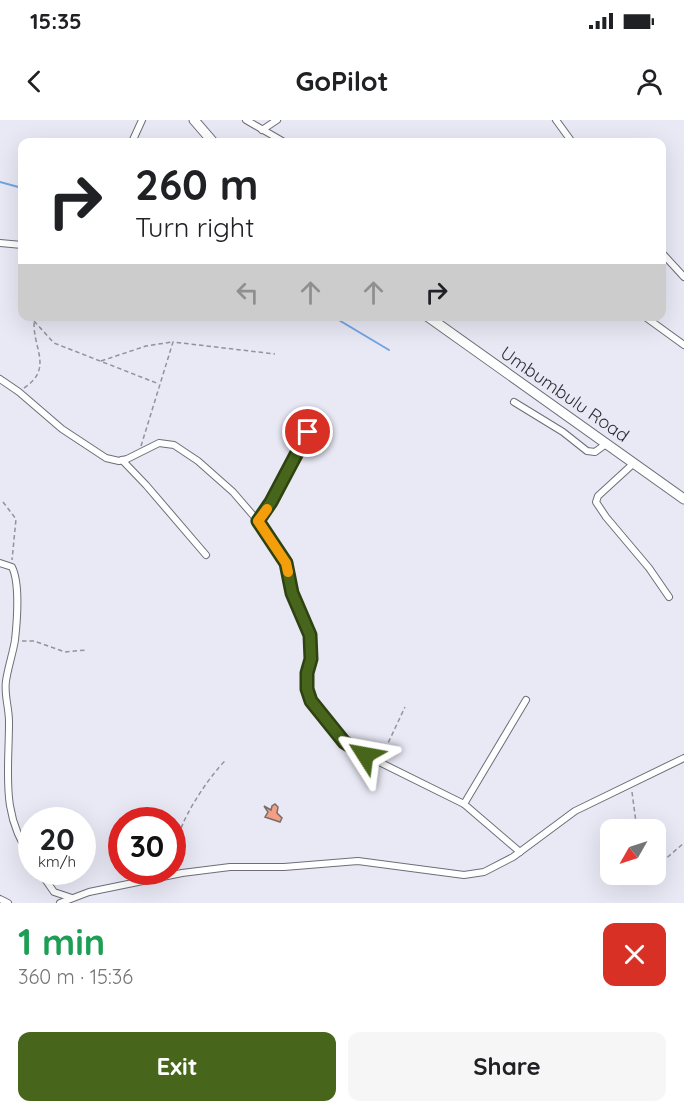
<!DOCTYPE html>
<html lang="en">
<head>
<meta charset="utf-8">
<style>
  :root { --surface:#fff; --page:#f6f6f6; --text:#202124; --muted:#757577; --accent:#47661b }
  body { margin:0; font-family:Quicksand,sans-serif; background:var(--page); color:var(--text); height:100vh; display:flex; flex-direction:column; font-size:22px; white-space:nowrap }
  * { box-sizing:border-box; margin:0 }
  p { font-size:20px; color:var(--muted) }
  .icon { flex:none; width:33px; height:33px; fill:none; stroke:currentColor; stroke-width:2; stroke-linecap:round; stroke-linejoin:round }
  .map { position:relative; height:783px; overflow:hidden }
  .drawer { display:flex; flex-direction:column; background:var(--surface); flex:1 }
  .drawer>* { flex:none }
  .top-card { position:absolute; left:18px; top:18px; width:648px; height:183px; border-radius:12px; box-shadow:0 6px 24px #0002; background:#fff; color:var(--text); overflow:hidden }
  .needle { width:39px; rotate:231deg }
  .controls { position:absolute; left:600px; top:699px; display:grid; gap:12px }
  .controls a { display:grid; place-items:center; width:66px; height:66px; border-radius:12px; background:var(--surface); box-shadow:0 6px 24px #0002; font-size:30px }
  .speed { position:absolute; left:18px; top:687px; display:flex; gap:12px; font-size:30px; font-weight:700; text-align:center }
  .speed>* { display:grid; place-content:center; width:78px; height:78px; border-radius:50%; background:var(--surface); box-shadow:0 6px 24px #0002; line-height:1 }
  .speed small { font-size:15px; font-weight:400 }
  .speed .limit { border:9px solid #d22; background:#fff; color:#111 }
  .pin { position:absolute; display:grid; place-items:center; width:51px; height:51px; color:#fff; margin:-26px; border:3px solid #fff; border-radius:50%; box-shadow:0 2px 6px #0007 }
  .me { position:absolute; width:66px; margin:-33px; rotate:304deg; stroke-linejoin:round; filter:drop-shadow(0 0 4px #0008) }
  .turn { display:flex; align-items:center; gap:21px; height:126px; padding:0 18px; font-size:27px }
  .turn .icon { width:78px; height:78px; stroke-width:2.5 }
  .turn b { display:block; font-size:42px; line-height:51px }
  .lanes { display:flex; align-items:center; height:57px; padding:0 18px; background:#0003; justify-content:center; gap:30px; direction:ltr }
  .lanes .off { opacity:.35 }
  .round { display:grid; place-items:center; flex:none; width:63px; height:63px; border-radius:12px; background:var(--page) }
  .head { display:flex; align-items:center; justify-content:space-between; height:102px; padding:0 18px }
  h1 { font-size:36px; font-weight:700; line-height:45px; color:#1e9e55 }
  .primary-button { display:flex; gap:12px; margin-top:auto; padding:12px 18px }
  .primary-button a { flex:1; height:69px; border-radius:12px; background:var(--accent); color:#fff; font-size:24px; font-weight:700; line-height:69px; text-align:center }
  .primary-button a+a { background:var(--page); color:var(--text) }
  .status { display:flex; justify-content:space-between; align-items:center; height:42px; padding:0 30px; background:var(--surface); direction:ltr }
  .status svg { height:16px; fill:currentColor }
  header { display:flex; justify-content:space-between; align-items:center; height:78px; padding:0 18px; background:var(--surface); font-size:27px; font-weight:700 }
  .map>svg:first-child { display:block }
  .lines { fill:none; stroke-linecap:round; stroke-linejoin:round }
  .stream { stroke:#71a5e3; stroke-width:2 }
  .building { fill:#f29f85; stroke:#7a6e6a; stroke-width:1.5 }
  .street-casing { stroke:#6d6e78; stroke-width:8 }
  .secondary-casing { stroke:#6d6e78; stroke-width:11 }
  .path { stroke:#92939b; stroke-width:1.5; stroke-dasharray:4.5 3; stroke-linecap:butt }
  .street { stroke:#fff; stroke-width:6 }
  .secondary { stroke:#fff; stroke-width:9 }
  .route-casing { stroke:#2e4212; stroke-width:15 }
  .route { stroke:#47661b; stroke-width:10 }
  .slow { stroke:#f59e0b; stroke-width:10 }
  .labels { text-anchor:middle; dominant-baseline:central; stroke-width:4.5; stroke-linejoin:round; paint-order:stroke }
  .street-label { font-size:18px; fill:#2d2e32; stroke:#e8e9f5 }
</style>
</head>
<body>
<div class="status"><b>15:35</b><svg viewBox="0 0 49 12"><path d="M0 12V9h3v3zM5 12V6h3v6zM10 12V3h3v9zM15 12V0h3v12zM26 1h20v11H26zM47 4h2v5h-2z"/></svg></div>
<header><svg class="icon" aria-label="back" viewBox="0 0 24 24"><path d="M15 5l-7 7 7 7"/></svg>GoPilot<svg class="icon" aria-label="person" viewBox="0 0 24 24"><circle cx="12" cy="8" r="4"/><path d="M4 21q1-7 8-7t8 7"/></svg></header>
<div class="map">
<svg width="684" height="783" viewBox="0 0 684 783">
  <rect width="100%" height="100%" fill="#e8e9f5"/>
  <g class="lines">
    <!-- stream -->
    <g class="stream">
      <polyline points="0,62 22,68"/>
      <polyline points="332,196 389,230"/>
    </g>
  </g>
  <!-- building -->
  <polygon class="building" points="275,684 278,687 277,693 282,698 280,702 265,697 268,692 264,686 271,690 272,686"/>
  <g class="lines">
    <!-- street casing -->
    <g class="street-casing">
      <g id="street">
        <polyline points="246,0 284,22"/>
        <polyline points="556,0 572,22"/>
        <polyline points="262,10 277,0"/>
        <polyline points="132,22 142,0"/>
        <polyline points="0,123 22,125"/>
        <polyline points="662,133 684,157"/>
        <polyline points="644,196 684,225"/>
        <polyline points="0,259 19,272 62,309 106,338 119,341 127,339 159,323 174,325 198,341 233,372 258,401 286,443 292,473 310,515 311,539 307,553 307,569 311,581 328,605 344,622 365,635 464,684 520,732"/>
        <polyline points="514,282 563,312 587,331 595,332 606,324"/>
        <polyline points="122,340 146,365 206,435"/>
        <polyline points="634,343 598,376 596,382 606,397 649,448 669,477"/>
        <polyline points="258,401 271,382 308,312"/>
        <path d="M0,443l12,4c8,16 5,55 3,73 -2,13 -7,27 -9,41 -2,14 3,26 3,41 0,52 -9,92 23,137"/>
        <polyline points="464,684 526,580"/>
        <polyline points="40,752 54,772 72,778"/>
        <polyline points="0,779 8,783"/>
        <polyline points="60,783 89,772 182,753 230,747 284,747 358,741 464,755 484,752 513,737 575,691 684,638"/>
      </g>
    </g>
    <!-- secondary casing -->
    <g class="secondary-casing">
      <g id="secondary">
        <polyline points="194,0 213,22"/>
        <polyline points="427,196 684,379"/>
      </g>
    </g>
    <!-- path -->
    <g class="path">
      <polyline points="34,201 54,223 159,264"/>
      <polyline points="101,241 146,226 172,222"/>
      <path d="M24,268c32,-21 5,-43 11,-72"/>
      <polyline points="141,326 173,222 275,234"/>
      <polyline points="3,382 16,399 12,440"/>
      <polyline points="22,521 34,521 65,532 86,530"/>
      <polyline points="382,636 405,587"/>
      <polyline points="632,672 637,710"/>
      <path d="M181,745c-3,-9 -4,-23 -1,-33 5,-19 31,-58 46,-72"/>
      <polyline points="656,747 684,723"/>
    </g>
    <!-- street -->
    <use href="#street" class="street"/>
    <!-- secondary -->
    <use href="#secondary" class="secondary"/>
  </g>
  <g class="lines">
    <!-- route casing -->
    <g class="route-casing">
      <polyline id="route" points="308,312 271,382 258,401 286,443 292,473 310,515 311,539 307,553 307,569 311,581 344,622 365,635"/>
    </g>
    <!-- route -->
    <use href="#route" class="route"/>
    <!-- slow -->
    <polyline class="slow" points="267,389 258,401 286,443 288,452"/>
  </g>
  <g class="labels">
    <!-- street labels -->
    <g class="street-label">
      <text transform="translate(565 274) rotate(35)">Umbumbulu Road</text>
    </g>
  </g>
</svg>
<div class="controls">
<a><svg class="needle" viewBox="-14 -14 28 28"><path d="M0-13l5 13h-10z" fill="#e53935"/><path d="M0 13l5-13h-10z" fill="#757577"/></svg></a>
</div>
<div class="speed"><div>20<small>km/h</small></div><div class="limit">30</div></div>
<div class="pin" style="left:308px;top:312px;background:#d93025"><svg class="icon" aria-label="arrive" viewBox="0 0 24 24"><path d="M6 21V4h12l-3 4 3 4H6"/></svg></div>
<svg class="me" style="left:365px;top:635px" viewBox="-20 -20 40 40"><path d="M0-17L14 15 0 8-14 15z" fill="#47661b" stroke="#fff" stroke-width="4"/></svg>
<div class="top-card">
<div class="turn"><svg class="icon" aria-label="right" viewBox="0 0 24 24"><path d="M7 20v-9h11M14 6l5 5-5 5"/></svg><div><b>260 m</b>Turn right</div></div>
<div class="lanes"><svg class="icon off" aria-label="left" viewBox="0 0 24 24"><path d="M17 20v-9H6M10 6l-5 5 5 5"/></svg><svg class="icon off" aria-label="ahead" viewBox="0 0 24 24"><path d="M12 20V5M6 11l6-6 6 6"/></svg><svg class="icon off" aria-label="ahead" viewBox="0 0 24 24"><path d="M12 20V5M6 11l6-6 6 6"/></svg><svg class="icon" aria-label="right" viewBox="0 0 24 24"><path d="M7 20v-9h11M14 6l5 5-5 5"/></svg></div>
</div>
</div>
<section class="drawer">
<div class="head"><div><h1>1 min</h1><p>360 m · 15:36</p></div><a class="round" style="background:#d93025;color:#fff"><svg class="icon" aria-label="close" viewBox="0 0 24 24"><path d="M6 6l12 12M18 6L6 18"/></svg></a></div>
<div class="primary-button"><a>Exit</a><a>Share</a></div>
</section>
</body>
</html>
